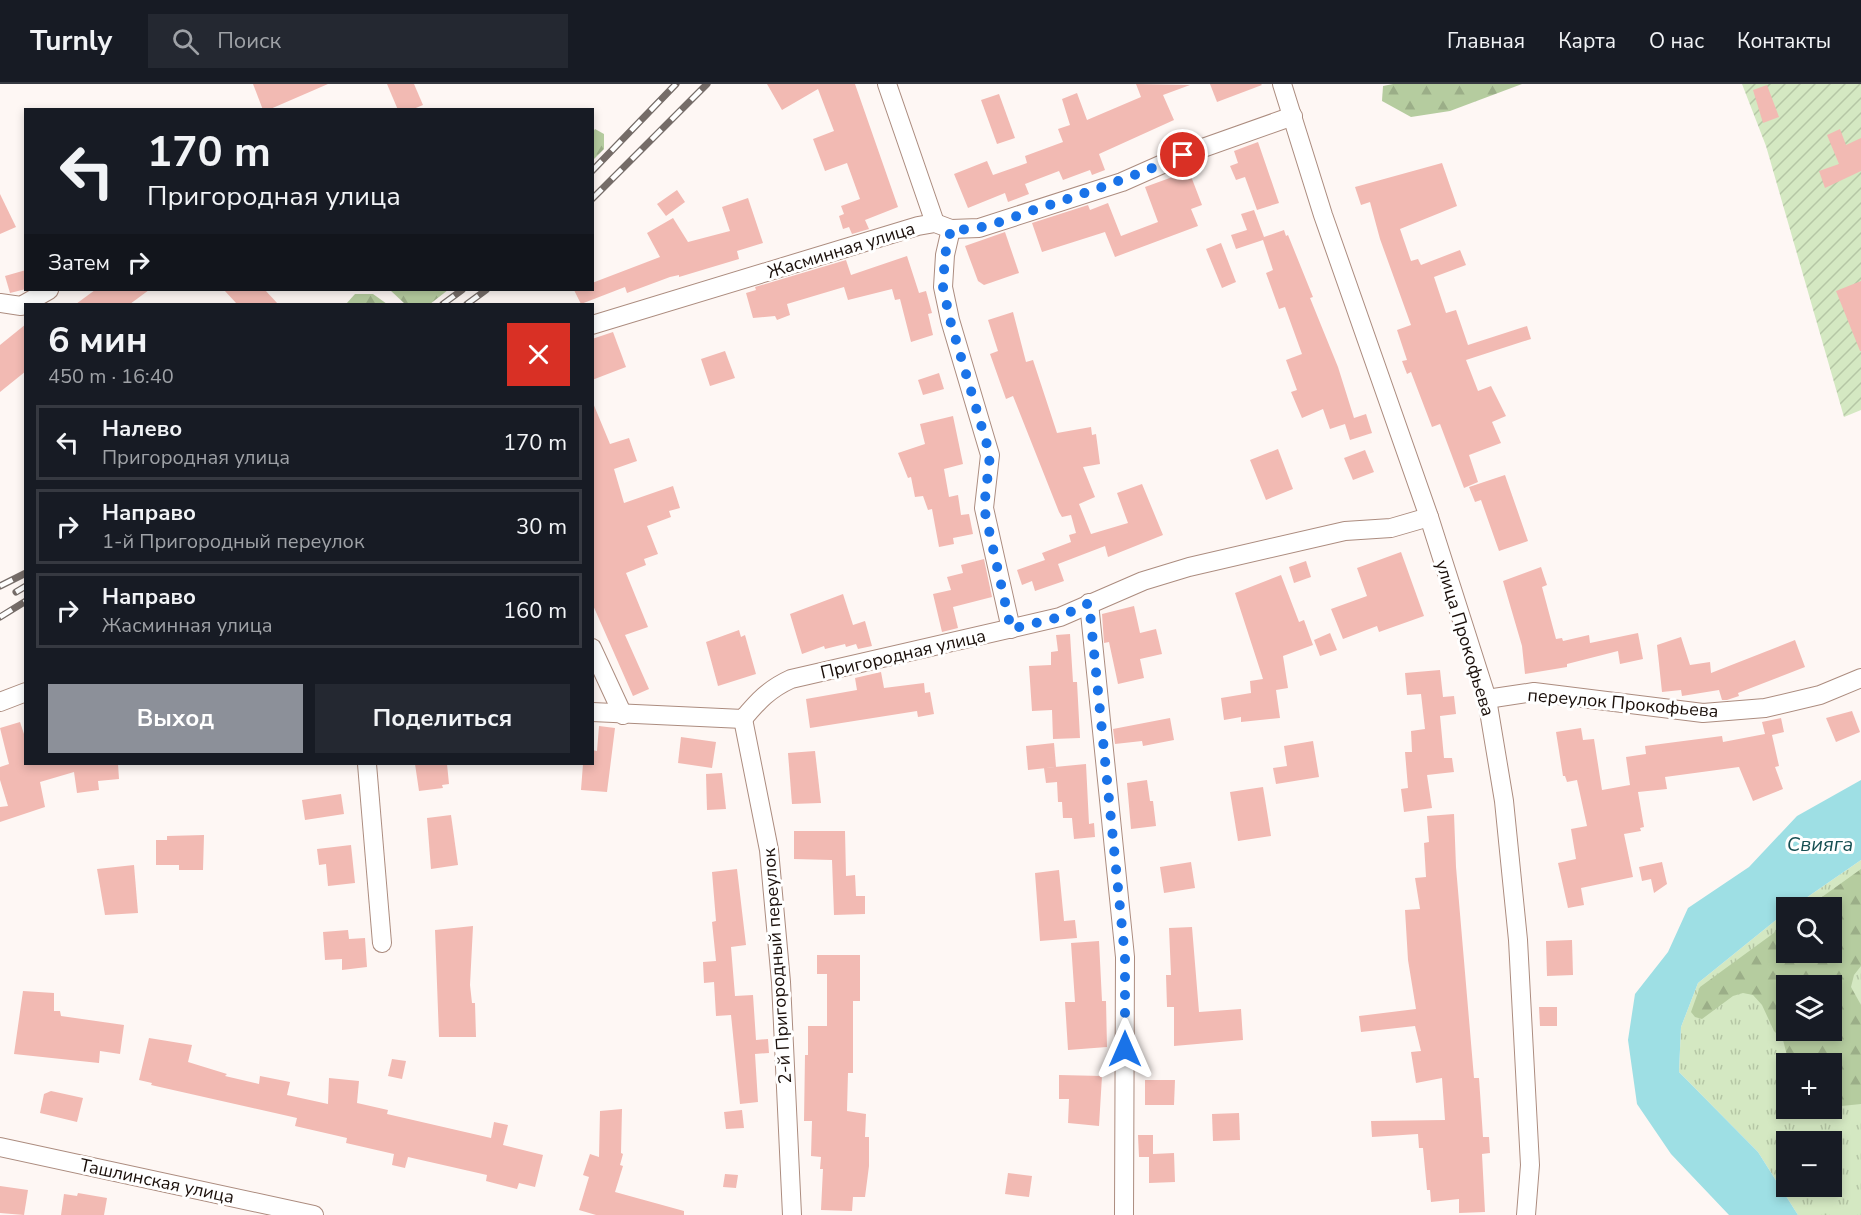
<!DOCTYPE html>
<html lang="ru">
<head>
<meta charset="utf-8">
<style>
  :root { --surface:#171b24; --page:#242831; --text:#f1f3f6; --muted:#9ea1a6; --line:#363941; --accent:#8c9099 }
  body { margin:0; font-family:"Nunito Sans",sans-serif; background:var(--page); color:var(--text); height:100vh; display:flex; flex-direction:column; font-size:22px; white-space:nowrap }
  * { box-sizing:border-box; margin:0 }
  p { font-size:20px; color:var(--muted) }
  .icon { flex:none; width:33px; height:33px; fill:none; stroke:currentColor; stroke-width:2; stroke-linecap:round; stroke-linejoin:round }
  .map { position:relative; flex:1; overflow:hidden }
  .details { position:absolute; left:24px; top:219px; width:570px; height:462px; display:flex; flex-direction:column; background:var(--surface); border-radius:0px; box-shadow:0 3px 9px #0003 }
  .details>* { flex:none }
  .hud { position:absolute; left:24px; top:24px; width:570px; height:183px; border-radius:0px; box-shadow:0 3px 9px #0003; background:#171b24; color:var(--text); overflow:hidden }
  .fabs { position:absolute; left:1776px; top:813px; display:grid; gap:12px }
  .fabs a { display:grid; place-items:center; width:66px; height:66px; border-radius:0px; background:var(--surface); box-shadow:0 3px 9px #0003; font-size:30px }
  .pin { position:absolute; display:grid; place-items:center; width:51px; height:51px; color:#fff; margin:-26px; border:3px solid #fff; border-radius:50%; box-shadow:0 2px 6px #0007 }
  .me { position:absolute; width:66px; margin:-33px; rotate:0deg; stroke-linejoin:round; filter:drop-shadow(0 0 4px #0008) }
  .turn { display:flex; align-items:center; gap:21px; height:126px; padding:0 24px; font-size:27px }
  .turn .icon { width:78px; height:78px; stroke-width:2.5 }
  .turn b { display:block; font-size:42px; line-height:51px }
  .then { display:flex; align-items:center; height:57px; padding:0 24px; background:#0003; gap:12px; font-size:22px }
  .round { display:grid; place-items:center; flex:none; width:63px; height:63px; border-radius:0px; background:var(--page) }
  .head { display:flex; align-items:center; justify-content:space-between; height:102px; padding:0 24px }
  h1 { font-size:36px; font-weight:700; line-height:45px }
  .action { display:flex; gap:12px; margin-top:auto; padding:12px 24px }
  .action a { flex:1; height:69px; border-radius:0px; background:var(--accent); color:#fff; font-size:24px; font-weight:700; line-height:69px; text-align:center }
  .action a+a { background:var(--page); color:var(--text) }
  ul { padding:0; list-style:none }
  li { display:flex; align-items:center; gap:18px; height:75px; margin:0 12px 9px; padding:0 12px; border:3px solid var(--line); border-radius:0px }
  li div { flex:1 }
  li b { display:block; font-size:22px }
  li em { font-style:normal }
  header { display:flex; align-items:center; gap:36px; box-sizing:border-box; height:84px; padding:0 30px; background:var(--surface); border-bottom:2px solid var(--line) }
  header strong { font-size:28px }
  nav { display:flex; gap:33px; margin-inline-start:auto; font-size:21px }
  .search { width:420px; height:54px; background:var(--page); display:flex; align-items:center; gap:15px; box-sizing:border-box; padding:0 21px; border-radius:0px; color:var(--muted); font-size:22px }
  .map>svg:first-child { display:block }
  .grass { fill:url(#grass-tufts); fill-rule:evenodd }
  .forest { fill:url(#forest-firs); fill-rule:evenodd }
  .garden { fill:url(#garden-furrows) }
  .water { fill:#9edfe4 }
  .building { fill:#f2bab3 }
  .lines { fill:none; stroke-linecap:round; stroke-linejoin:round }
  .street-casing { stroke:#ac8c7f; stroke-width:20 }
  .street { stroke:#fff; stroke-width:18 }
  .rail-casing { stroke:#756c68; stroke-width:7 }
  .rail { stroke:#fff; stroke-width:4.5; stroke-dasharray:14; stroke-linecap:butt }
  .route { stroke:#1a73e8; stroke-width:10; stroke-dasharray:0 18 }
  .labels { text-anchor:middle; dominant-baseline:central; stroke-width:6; stroke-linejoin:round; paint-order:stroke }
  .street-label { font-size:18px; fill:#1a0f0a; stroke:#fff }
  .water-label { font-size:20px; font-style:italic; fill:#175053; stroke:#fff }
</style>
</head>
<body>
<header>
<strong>Turnly</strong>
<div class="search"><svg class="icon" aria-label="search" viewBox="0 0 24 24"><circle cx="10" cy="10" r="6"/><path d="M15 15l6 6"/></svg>Поиск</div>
<nav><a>Главная</a><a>Карта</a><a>О нас</a><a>Контакты</a></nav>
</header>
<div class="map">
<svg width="1861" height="1131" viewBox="0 0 1861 1131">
  <defs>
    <pattern id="grass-tufts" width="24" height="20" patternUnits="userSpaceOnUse" patternTransform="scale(1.5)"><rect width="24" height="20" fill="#d4e8c2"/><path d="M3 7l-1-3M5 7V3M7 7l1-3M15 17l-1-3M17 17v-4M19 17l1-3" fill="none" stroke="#b5c6a5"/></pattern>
    <pattern id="forest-firs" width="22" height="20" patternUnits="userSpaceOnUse" patternTransform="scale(1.5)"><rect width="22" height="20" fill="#b5cc9f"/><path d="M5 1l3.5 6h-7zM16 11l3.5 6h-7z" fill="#9bae88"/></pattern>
    <pattern id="garden-furrows" width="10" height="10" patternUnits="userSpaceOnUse" patternTransform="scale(1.5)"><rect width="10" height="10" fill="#d4e8c2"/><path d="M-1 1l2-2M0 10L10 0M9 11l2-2" fill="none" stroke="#b5c6a5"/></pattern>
  </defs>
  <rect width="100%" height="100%" fill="#fef7f4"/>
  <!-- grass -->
  <path class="grass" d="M1861,776v355h-63l-40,-63 -79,-80 2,-45 17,-44 88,-71v40h46v-44l-39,-1zM1786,902h46v44h-46zM1786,980h46v44h-46zM1786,1058h46v44h-46z"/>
  <!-- forest -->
  <g class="forest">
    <polygon points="1393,0 1522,0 1450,27 1411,33 1382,17 1383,2"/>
    <polygon points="595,45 604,50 604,65 593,76 593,48"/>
    <polygon points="390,206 448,206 430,220 405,220"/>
    <polygon points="355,210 373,210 387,220 346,220"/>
    <path d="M1861,785v97l-7,9 -3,12 10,18v99l-29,3v-43l-43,-1 -6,-23 -9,-9 -12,-26 -9,-10 -10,-2 -10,3 -31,23 -7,-2 -4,-5 9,-25 86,-63v28h46v-44l-24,-1zM1786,902h46v44h-46z"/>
  </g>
  <!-- garden -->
  <polygon class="garden" points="1742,0 1861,0 1861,326 1844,333 1766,62"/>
  <!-- water -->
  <polygon class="water" points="1861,696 1861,776 1793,823 1786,824 1786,828 1698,899 1681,943 1679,988 1758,1068 1798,1131 1729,1131 1671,1070 1637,1020 1628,956 1635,910 1668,868 1688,824 1749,783 1797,732"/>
  <!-- building -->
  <g class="building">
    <polygon points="253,0 328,0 268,26 263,26"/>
    <polygon points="387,0 414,0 423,21 411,26 398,26"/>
    <polygon points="767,0 855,0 898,123 865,136 869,145 852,150 849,143 843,145 839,132 844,130 841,122 860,115 847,79 825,87 813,55 834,47 818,5 782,26"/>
    <polygon points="1136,0 1190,1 1163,11 1174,36 1099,70 1105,86 1092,91 1090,86 1063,96 1059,87 1025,100 1029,110 1008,118 1005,109 968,124 954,90 987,77 993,91 1027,79 1025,72 1063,58 1058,45 1070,41 1062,15 1077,9 1087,36 1141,13"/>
    <polygon points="1210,0 1261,0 1262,1 1217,18"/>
    <polygon points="1767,1 1779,33 1763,39 1753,6"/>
    <polygon points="999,10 1015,54 997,60 981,16"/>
    <polygon points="1840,45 1846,61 1861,54 1861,87 1825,104 1819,87 1839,80 1827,51"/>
    <polygon points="1258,58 1279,119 1257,126 1245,93 1236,96 1230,82 1238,79 1234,67"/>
    <polygon points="1442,79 1457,122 1400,145 1411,177 1418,175 1421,181 1460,166 1466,181 1434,193 1446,229 1456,226 1468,261 1527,242 1531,255 1466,276 1478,307 1491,302 1506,332 1492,338 1501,359 1469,371 1478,398 1464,404 1440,340 1432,343 1411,288 1407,290 1402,277 1407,276 1397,246 1411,241 1380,155 1370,118 1361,121 1355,103"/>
    <polygon points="1189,87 1202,121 1191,125 1198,142 1115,173 1105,148 1042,168 1032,139 1088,121 1090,126 1108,119 1121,152 1158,138 1145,103"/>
    <polygon points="677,106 685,118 666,132 657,120"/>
    <polygon points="0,110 16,143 0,150"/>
    <polygon points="748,114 763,159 737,167 739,175 679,193 679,191 670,193 627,209 625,203 581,220 574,206 592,206 592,199 660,173 647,149 673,134 688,158 730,147 722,123"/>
    <polygon points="1254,126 1264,153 1284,146 1286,152 1288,151 1313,213 1310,214 1338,283 1354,334 1366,330 1372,349 1350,356 1345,340 1330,345 1323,325 1302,334 1291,308 1297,306 1286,276 1302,270 1285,223 1279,225 1266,189 1273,186 1263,156 1236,165 1231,151 1247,146 1241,130"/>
    <polygon points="1005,148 1019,189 984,201 978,197 965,162"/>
    <polygon points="1221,159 1236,198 1222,204 1206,165"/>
    <polygon points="907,172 919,209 926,207 932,229 928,230 933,251 911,258 900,215 895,216 892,205 848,216 844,203 787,220 790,231 777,236 775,232 753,234 746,209 756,206 755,203 846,176 851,191"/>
    <polygon points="26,186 26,205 10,209 5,192"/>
    <polygon points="1861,197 1861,267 1860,267 1836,207"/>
    <polygon points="95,206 149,206 130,220 76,220"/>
    <polygon points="224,206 265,206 278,220 237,220"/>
    <polygon points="1013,228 1026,278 1033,276 1057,349 1091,343 1092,351 1096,350 1100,380 1083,383 1095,413 1079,420 1091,450 1128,439 1117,409 1142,400 1163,451 1108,473 1105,462 1058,480 1064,497 1035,507 1032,497 1022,501 1017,486 1045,476 1042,469 1071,458 1069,451 1076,449 1071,431 1062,433 1059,428 1013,312 1006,315 990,270 998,267 988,236"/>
    <polygon points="26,240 26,287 0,308 0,261"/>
    <polygon points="613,248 626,283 592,296 592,255"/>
    <polygon points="725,267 735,294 710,302 701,275"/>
    <polygon points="939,289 944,305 923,311 918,296"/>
    <polygon points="593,319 610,360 629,354 637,377 614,385 624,419 673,402 680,424 669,427 671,433 647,442 658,470 644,475 646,481 626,489 648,543 625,551 649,605 633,612 592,519"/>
    <polygon points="953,332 963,380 944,385 949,413 958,411 961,431 969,430 973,450 953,454 954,460 939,463 932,425 928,426 923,412 915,413 911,393 908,394 898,369 925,360 920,340"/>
    <polygon points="1278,365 1293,405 1266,416 1250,376"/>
    <polygon points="1365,366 1374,388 1353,396 1344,374"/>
    <polygon points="1505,391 1528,457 1499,467 1481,416 1475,418 1469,403"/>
    <polygon points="1401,468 1424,532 1379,548 1377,542 1343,555 1331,525 1367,512 1357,484"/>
    <polygon points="984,475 992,513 953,523 958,544 942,548 933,510 951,506 947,493 963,489 961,481"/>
    <polygon points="1306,477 1311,493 1294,499 1289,483"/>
    <polygon points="1541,483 1547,501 1542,503 1556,555 1562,554 1563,557 1589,551 1590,559 1638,549 1643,575 1620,580 1618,567 1567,580 1567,583 1525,590 1522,562 1503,497"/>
    <polygon points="1281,491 1299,538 1304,536 1313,561 1283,572 1288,604 1276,606 1280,634 1241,638 1241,633 1224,636 1221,614 1251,609 1250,597 1263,595 1235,509"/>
    <polygon points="843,510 853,541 865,537 872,562 858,565 856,560 846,563 845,560 825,565 824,562 802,570 790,530"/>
    <polygon points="1134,522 1140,549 1156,545 1162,570 1140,575 1144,594 1118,600 1109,558 1104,559 1102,530"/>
    <polygon points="739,546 741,553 745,551 756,590 718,602 706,558"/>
    <polygon points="1330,549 1337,566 1320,572 1314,556"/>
    <polygon points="1070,550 1073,598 1077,598 1080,654 1053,655 1052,626 1032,627 1029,582 1051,581 1051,568 1058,567 1056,551"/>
    <polygon points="1681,553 1690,581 1710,578 1711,589 1795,556 1805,583 1738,609 1739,612 1727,616 1722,616 1719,606 1682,612 1681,606 1662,608 1657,561"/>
    <polygon points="1440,586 1443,613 1454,612 1456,630 1440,632 1444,674 1452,674 1454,688 1427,691 1432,724 1404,728 1401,705 1408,704 1405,668 1412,668 1411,647 1425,645 1421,610 1407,611 1405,589"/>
    <polygon points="881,588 884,604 924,599 925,609 930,608 934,630 918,633 917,627 810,644 806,615 857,606 855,594"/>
    <polygon points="1852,627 1860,648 1836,658 1826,634"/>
    <polygon points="1170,634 1174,656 1143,662 1142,657 1115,660 1113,645"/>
    <polygon points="1781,634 1784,648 1772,651 1779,682 1775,683 1783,705 1753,717 1739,683 1665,693 1667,705 1638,708 1644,743 1640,744 1641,747 1624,750 1633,793 1581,804 1584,821 1568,824 1558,779 1576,775 1571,745 1587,742 1577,696 1567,698 1565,692 1563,692 1556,648 1581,644 1583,656 1594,655 1602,706 1630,701 1626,673 1646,670 1645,662 1722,652 1723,658 1765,650 1762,638"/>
    <polygon points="20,638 26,656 26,680 118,680 119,695 98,697 99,706 77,709 74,688 40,698 45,723 0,738 0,723 8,722 0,696 0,683 9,680 0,644"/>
    <polygon points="599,642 615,644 607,708 581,706 583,680 592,680 592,666 597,667"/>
    <polygon points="681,653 716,658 712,684 678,679"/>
    <polygon points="1313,657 1319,693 1276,700 1273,684 1287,682 1284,662"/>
    <polygon points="1054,659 1056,683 1028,686 1026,662"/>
    <polygon points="815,667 821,719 792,720 788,669"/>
    <polygon points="415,680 447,680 449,700 442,701 443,704 419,707"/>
    <polygon points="1086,680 1089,740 1094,739 1095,753 1074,755 1072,734 1063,734 1062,718 1058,718 1057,698 1046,699 1044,684"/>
    <polygon points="722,689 726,725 707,726 706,690"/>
    <polygon points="1147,696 1150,717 1153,717 1156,742 1131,745 1127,699"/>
    <polygon points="1263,703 1271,752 1238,757 1230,708"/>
    <polygon points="341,710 344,730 305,736 302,716"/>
    <polygon points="1454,730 1456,783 1474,994 1479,994 1483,1053 1489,1053 1490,1069 1482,1070 1485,1128 1459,1129 1459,1115 1431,1118 1430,1106 1427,1106 1423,1064 1419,1064 1418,1050 1372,1053 1371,1037 1445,1036 1442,994 1416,999 1411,968 1421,967 1415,942 1361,948 1359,932 1416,925 1408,876 1405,826 1420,825 1415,794 1426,793 1424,759 1429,758 1427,732"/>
    <polygon points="451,731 458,781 431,785 427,734"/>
    <polygon points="794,747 845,747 846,792 855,791 856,812 865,812 865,830 834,831 832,776 794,775"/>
    <polygon points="204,751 203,786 179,786 179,781 156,781 156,756 167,756 167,752"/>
    <polygon points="351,761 355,799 328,802 326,780 319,781 317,765"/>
    <polygon points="1191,778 1195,804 1164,809 1160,783"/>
    <polygon points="1662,778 1667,800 1654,809 1651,795 1642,797 1639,783"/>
    <polygon points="134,781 138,829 105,831 97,785"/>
    <polygon points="737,785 746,861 731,863 735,912 753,911 756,956 768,955 769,969 755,970 758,1018 740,1020 731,931 716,932 714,898 704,899 703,878 716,877 712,838 716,837 712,788"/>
    <polygon points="1059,786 1064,837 1075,836 1077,854 1040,857 1035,789"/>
    <polygon points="473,842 470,901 472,919 475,919 476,953 439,953 435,846"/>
    <polygon points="1192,843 1199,928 1241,925 1243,956 1174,962 1174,923 1167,923 1166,891 1171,891 1169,844"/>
    <polygon points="348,846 349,855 365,854 367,883 342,886 342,875 325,876 323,848"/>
    <polygon points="1572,856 1573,891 1547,892 1546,857"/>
    <polygon points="1099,857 1102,917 1106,917 1107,963 1068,966 1065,918 1075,918 1071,859"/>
    <polygon points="817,871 860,871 860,917 853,917 853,989 848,989 847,1027 866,1030 865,1053 869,1053 869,1082 865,1113 853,1113 852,1127 821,1126 823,1085 820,1085 821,1073 811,1072 812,1037 804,1037 805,971 808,971 808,942 827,942 827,890 817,890"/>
    <polygon points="23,907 54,909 54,927 60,927 61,932 124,941 120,970 100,967 99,979 14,970"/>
    <polygon points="1539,923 1557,923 1557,942 1540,942"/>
    <polygon points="149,954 192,961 188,978 227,990 225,992 259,1000 260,992 290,998 287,1011 328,1020 329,994 359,997 357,1019 388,1026 387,1030 491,1054 494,1038 508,1041 503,1061 543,1071 535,1103 519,1099 517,1105 486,1097 487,1091 408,1073 405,1084 392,1081 394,1070 346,1059 347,1054 295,1042 297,1034 151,1001 152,999 139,996"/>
    <polygon points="392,975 406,977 402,995 388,992"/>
    <polygon points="1059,991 1102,992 1099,1042 1068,1039 1069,1015 1059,1015"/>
    <polygon points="1145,996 1175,996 1174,1021 1145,1021"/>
    <polygon points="51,1007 83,1014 77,1038 40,1029 44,1010"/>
    <polygon points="622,1025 621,1069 623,1070 620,1081 623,1082 615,1108 684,1127 684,1131 596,1131 579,1126 589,1093 583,1091 590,1070 599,1073 600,1027"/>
    <polygon points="742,1026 744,1044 726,1045 724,1028"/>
    <polygon points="1239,1029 1240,1056 1213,1057 1212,1030"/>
    <polygon points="1138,1051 1153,1051 1153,1070 1174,1069 1175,1098 1149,1099 1149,1073 1139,1073"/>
    <polygon points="1008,1089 1032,1092 1029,1113 1005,1110"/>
    <polygon points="725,1090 738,1091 736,1104 723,1103"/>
    <polygon points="0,1102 28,1106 24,1131 0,1129"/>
    <polygon points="78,1109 107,1114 104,1131 61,1131 64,1110 77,1112"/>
  </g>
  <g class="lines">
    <!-- street casing -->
    <g class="street-casing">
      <g id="street">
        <polyline points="887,0 935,139"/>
        <polyline points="1282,0 1323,131 1429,433 1487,615 1504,717 1518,856 1530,1081 1526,1131"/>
        <polyline points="951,145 945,171 943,203 950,236 990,371 984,424 1011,545"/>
        <polyline points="0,219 21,222 49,206"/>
        <polyline points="592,241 918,142 935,139 951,145 979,144 1122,98 1183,71 1293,32"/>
        <polyline points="1089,519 1125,873 1124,1131"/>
        <polyline points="592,564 623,631"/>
        <polyline points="1487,615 1534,608 1703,629 1765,624 1820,611 1861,594"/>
        <polyline points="0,618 26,608"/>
        <path d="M592,628l151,7c15,-18 26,-30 48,-40l269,-62 83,-36 46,-14 156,-36 46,-3 38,-11"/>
        <polyline points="743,635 769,766 781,898 792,1131"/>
        <polyline points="367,680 382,859"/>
        <polyline points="0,1063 314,1131"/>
      </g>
    </g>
    <!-- street -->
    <use href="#street" class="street"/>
    <!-- rail casing -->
    <g class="rail-casing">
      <g id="rail">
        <polyline points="592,87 676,0"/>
        <polyline points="592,115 707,0"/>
        <polyline points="443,220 462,206"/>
        <polyline points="467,220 486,206"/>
        <polyline points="0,502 26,489"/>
        <polyline points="16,508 26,502"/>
        <polyline points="0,533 26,517"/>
      </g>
    </g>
    <!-- rail -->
    <use href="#rail" class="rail"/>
  </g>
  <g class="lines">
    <!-- route -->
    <path class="route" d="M1125,965v-92l-36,-354 -29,14 -49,12 -27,-121 6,-53 -40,-135 -7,-33 2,-32 6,-26c28,3 54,-9 80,-18 52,-17 102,-34 152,-56"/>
  </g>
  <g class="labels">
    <!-- street labels -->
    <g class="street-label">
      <text transform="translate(841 166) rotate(-17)">Жасминная улица</text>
      <text transform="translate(1465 554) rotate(73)">улица Прокофьева</text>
      <text transform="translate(903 570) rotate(-13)">Пригородная улица</text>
      <text transform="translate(1623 619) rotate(5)">переулок Прокофьева</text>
      <text transform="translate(777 882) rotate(-94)">2-й Пригородный переулок</text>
      <text transform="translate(157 1097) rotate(12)">Ташлинская улица</text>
    </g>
    <!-- water labels -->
    <g class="water-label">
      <text x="1820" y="760">Свияга</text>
    </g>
  </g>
</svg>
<div class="fabs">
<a><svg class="icon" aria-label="search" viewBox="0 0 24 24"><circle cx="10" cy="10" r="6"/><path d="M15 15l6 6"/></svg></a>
<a><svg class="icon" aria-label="layers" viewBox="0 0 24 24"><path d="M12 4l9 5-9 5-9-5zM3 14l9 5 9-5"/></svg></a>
<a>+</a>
<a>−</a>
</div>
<div class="pin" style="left:1183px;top:71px;background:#d93025"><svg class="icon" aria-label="arrive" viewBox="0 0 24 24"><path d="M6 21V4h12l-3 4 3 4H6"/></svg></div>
<svg class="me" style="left:1125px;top:965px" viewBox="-20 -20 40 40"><path d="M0-17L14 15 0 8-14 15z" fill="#1a73e8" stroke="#fff" stroke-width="4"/></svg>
<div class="hud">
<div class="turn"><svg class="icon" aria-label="left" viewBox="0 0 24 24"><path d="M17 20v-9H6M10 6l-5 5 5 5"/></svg><div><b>170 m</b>Пригородная улица</div></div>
<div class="then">Затем<svg class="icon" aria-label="right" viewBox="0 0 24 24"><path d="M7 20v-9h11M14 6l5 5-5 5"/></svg></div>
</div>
<section class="details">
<div class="head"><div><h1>6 мин</h1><p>450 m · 16:40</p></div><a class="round" style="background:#d93025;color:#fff"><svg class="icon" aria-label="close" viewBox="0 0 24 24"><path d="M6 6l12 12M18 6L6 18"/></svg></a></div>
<ul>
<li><svg class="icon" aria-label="left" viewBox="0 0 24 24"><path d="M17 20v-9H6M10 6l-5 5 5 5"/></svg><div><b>Налево</b><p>Пригородная улица</p></div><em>170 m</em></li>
<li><svg class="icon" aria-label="right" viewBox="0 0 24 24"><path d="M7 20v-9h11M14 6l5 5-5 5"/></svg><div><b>Направо</b><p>1-й Пригородный переулок</p></div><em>30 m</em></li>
<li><svg class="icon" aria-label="right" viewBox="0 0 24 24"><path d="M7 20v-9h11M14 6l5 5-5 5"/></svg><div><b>Направо</b><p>Жасминная улица</p></div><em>160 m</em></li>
</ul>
<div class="action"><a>Выход</a><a>Поделиться</a></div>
</section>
</div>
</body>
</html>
